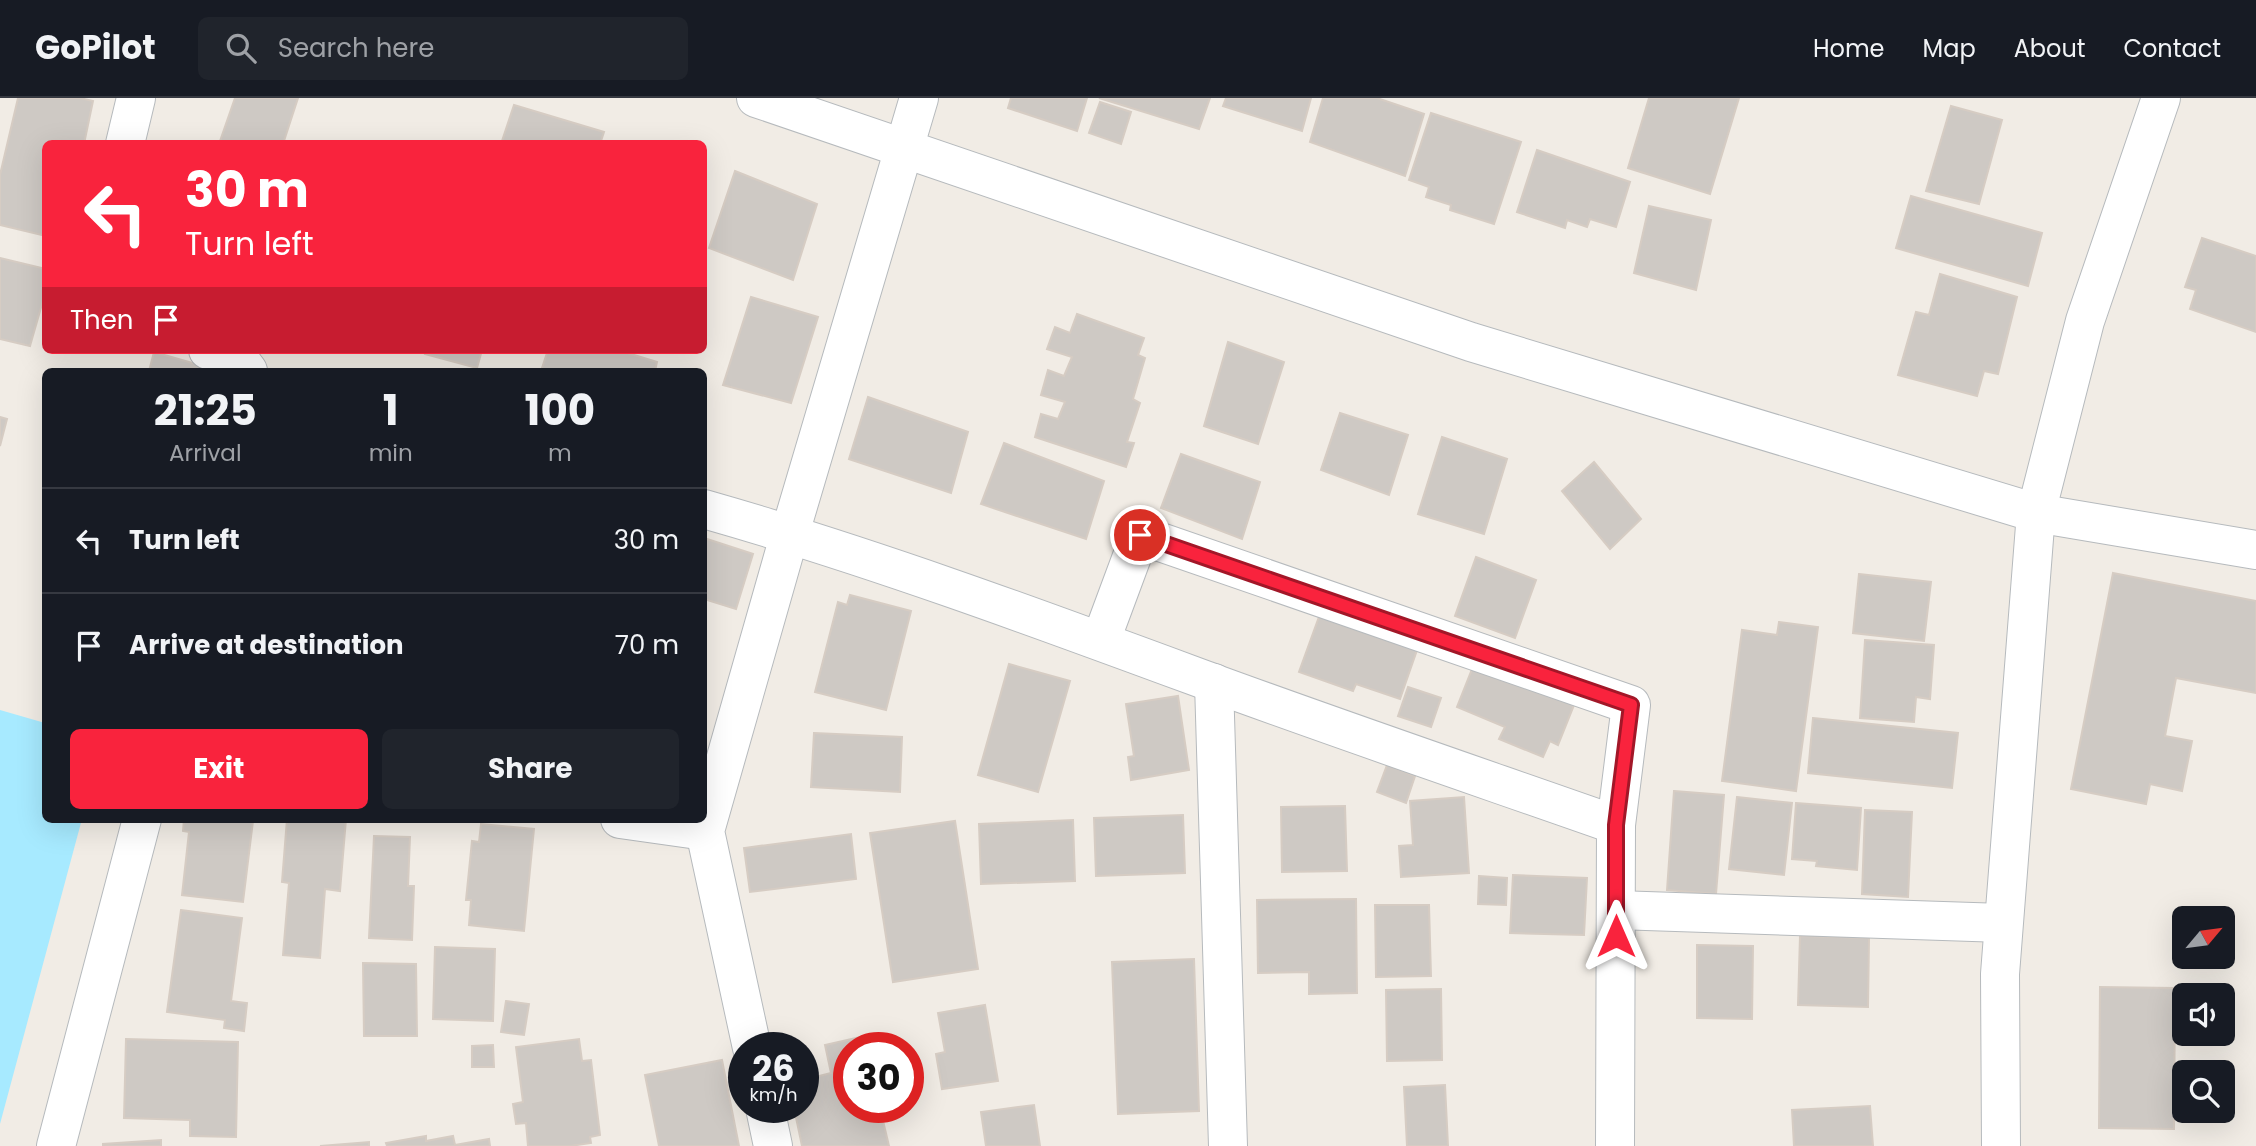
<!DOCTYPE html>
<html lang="en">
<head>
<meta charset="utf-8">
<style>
  :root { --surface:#171b24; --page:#20242c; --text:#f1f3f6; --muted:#9ea1a6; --line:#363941; --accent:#f9233d }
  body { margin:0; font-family:Poppins,sans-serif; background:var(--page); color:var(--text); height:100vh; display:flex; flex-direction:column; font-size:26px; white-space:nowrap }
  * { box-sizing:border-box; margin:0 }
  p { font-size:23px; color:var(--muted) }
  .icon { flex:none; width:38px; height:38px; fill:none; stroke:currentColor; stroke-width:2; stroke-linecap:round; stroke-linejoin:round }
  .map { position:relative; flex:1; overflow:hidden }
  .details { position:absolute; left:42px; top:270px; width:665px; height:455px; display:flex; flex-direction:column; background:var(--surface); border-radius:10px; box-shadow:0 7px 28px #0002 }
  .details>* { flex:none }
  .guide { position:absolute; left:42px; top:42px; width:665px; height:214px; border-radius:10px; box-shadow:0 7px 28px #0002; background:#f9233d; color:#fff; overflow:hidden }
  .needle { width:46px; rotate:61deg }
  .fabs { position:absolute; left:2172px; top:808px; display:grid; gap:14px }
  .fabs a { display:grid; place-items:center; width:63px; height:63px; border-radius:10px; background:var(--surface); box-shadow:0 7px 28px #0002; font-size:35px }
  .speed { position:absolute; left:728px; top:934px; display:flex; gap:14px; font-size:35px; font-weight:700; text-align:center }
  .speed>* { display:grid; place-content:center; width:91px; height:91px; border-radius:50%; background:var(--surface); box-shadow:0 7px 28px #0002; line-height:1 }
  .speed small { font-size:18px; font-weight:400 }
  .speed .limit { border:10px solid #d22; background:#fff; color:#111 }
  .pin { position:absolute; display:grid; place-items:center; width:60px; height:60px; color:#fff; margin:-30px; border:4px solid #fff; border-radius:50%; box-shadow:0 2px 7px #0007 }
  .me { position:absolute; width:77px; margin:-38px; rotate:0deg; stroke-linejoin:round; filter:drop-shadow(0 0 5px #0008) }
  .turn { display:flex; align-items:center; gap:24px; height:147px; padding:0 28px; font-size:32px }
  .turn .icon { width:91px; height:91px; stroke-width:2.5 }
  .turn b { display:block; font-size:49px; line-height:60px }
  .then { display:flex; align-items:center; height:66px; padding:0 28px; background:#0003; gap:14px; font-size:26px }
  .eta { display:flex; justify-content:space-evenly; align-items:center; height:119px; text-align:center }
  .eta b { font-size:42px; font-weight:700; line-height:49px }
  .button { display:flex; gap:14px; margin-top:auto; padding:14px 28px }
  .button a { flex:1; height:80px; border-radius:10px; background:var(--accent); color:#fff; font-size:28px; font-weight:700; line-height:80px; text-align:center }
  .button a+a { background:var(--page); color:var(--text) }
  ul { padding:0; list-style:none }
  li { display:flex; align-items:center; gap:21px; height:105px; padding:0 28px; border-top:2px solid var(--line) }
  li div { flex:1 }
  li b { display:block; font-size:26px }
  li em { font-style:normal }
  header { display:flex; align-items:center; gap:42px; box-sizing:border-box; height:98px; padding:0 35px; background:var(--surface); border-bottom:2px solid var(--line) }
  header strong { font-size:33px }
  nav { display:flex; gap:38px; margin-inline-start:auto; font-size:24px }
  .search { width:490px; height:63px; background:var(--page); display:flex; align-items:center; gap:18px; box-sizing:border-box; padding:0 24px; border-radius:10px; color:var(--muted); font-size:26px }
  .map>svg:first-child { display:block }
  .water { fill:#a7eaff }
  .building { fill:#cec9c4; stroke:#d6ccc3; stroke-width:2 }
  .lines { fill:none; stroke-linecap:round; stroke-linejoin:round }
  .minor-casing { stroke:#b6babd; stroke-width:40 }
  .minor { stroke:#fff; stroke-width:38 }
  .route-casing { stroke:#a21728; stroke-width:18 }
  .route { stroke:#f9233d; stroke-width:12 }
</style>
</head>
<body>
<header>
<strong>GoPilot</strong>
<div class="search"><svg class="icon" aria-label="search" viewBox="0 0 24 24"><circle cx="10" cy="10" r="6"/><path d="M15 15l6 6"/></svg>Search here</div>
<nav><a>Home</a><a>Map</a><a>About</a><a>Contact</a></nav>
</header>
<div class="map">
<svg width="2256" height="1048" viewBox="0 0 2256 1048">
  <rect width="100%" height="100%" fill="#f1ece5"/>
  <!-- water -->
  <polygon class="water" points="0,612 45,625 46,721 82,721 0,1026"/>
  <!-- building -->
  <g class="building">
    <polygon points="18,0 80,0 93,3 84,46 46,46 46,138 0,127 0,77"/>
    <polygon points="235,0 298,0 283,46 219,46"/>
    <polygon points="1011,0 1087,0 1077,33 1008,10"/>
    <polygon points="1099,0 1210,0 1199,31"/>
    <polygon points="1226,0 1311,0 1302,33 1223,8"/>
    <polygon points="1323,0 1377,0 1424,16 1405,78 1310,44"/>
    <polygon points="1649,0 1739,0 1710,96 1628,70"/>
    <polygon points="1100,4 1131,14 1121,46 1089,35"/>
    <polygon points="514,7 604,34 600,46 501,46"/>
    <polygon points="1951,8 2002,22 1979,106 1926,93"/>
    <polygon points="1431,15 1521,44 1494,126 1450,112 1451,107 1426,99 1429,89 1409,82"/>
    <polygon points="1537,52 1630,84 1616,129 1590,121 1587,129 1567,122 1565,130 1517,114"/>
    <polygon points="735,73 817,106 793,182 709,150"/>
    <polygon points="1911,98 2042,135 2028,188 1896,150"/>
    <polygon points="1649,108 1711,122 1696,192 1634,175"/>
    <polygon points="2202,140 2256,158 2256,234 2190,211 2196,192 2185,189"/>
    <polygon points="0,160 46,171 46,192 30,248 0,241"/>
    <polygon points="1940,176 2017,199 1998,276 1984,273 1977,298 1898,277 1916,214 1929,217"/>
    <polygon points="751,199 818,219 791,305 723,287"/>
    <polygon points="1077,216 1144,240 1138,257 1145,260 1133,301 1140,305 1127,344 1134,345 1126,369 1035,339 1041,316 1058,321 1065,304 1041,297 1048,272 1064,278 1072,259 1047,251 1055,229 1070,235"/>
    <polygon points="1228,244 1284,264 1258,346 1204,328"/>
    <polygon points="426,252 482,252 477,270 425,256"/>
    <polygon points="548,252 618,252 657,264 655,273 541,273"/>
    <polygon points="154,254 217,272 217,273 149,273"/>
    <polygon points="868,299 968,334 951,395 849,361"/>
    <polygon points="1340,315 1408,337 1389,397 1321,372"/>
    <polygon points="0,319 7,321 0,348"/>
    <polygon points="1442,339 1507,361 1484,436 1418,416"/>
    <polygon points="1004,345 1104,383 1086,441 981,406"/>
    <polygon points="1181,356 1260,384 1242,441 1161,410"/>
    <polygon points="1594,364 1641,421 1610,451 1562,393"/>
    <polygon points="704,440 753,456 736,511 704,501"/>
    <polygon points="1476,459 1536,482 1515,540 1455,518"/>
    <polygon points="2113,475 2256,503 2256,595 2176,580 2165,638 2192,643 2182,693 2150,686 2146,706 2071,691"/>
    <polygon points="1859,476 1931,484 1924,543 1853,535"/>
    <polygon points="850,497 911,513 886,612 815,594 838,504 847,507"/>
    <polygon points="1320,516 1417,552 1400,601 1356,586 1353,593 1299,574"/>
    <polygon points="1779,524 1818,529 1796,693 1722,683 1742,532 1777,537"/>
    <polygon points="1865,542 1934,547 1930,601 1916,599 1914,624 1860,620"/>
    <polygon points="1009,566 1070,583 1038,694 978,677"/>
    <polygon points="1474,566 1574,607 1558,647 1550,643 1543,659 1499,641 1505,629 1457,609"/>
    <polygon points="1408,589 1441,600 1431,629 1398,618"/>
    <polygon points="1178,598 1189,672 1131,682 1128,659 1134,658 1126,606"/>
    <polygon points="1813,620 1958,635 1952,690 1808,675"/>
    <polygon points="814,635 902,639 900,694 811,689"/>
    <polygon points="1387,667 1415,678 1406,705 1377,694"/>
    <polygon points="1674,693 1724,697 1716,796 1667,792"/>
    <polygon points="1464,699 1469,775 1401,779 1399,748 1413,747 1410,703"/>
    <polygon points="1737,699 1792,705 1784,777 1729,771"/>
    <polygon points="1796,705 1861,710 1857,772 1816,768 1817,763 1792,761"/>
    <polygon points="1345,708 1347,773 1282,774 1281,709"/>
    <polygon points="1865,712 1912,714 1908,799 1862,796"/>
    <polygon points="1183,717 1185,775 1096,778 1094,720"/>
    <polygon points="184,721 253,723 243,804 182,797 189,734 183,733"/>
    <polygon points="287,721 346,721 340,793 325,791 320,860 283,857 289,785 282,784"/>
    <polygon points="1073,722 1075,783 981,786 979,726"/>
    <polygon points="955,723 978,871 893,884 870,735"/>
    <polygon points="481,726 534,731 524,833 469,827 471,802 466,802 472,743 479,744"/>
    <polygon points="851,736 856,781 750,794 744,750"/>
    <polygon points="374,738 410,739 408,788 414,788 412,842 369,840"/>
    <polygon points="1513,777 1587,780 1584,837 1510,835"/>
    <polygon points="1479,778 1507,780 1506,807 1478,806"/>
    <polygon points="1356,801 1357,895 1309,896 1309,874 1258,875 1257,802"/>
    <polygon points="1375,807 1429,807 1431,878 1376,879"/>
    <polygon points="181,812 242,820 231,903 247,905 244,933 224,930 225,922 167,914"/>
    <polygon points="1800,838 1869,840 1868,909 1798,907"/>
    <polygon points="1697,847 1753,848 1752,921 1697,920"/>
    <polygon points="435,849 495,851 493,923 433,921"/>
    <polygon points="1194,861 1199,1013 1118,1016 1112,864"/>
    <polygon points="363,865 416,866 417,938 364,938"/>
    <polygon points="2100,889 2175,890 2174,1031 2099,1030"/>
    <polygon points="1441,891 1442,962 1387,963 1386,892"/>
    <polygon points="506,903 529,906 524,937 501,934"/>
    <polygon points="985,907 998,983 942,991 936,956 945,954 938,915"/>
    <polygon points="865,938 867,950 849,950 849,1010 880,1010 889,1048 802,1048 794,1010 803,1010 803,982 831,975 825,947"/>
    <polygon points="126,941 238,944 236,1039 190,1038 190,1022 124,1020"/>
    <polygon points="579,941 582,963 591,962 600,1037 590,1039 591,1045 570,1048 528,1048 526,1025 516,1026 513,1006 523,1004 516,949"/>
    <polygon points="493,947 494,969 472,969 472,948"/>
    <polygon points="722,962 739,1048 659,1048 645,977"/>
    <polygon points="1445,987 1448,1048 1407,1048 1404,989"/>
    <polygon points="1034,1007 1040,1048 986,1048 981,1014"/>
    <polygon points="1870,1008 1873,1048 1794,1048 1792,1012"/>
    <polygon points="426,1038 426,1043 453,1038 455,1047 489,1041 490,1048 387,1048 386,1045"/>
    <polygon points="161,1042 161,1048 103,1048 103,1046"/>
    <polygon points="369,1044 369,1048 320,1048"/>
  </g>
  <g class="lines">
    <!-- minor casing -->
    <g class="minor-casing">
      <g id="minor">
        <polyline points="756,0 1471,244 2036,415 2256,452"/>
        <polyline points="125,46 136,0"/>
        <polyline points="208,252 239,261 248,273"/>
        <path d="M704,411c172,49 341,112 509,174 134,49 269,95 403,142"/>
        <polyline points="1101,542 1140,437 1631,607 1616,727 1615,1048"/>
        <polyline points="1214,585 1228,1048"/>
        <polyline points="620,721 705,733"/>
        <polyline points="1616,812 2003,825"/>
        <polyline points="752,950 705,733 790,435 919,0"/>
        <polyline points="765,1010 773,1048"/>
        <polyline points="56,1048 142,721"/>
        <polyline points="2001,1048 2000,876 2036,415 2085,223 2161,0"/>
      </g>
    </g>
    <!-- minor -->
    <use href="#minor" class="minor"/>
  </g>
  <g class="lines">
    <!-- route casing -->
    <g class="route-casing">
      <polyline id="route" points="1140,437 1631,607 1616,727 1616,838"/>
    </g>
    <!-- route -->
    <use href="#route" class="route"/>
  </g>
</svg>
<div class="fabs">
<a><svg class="needle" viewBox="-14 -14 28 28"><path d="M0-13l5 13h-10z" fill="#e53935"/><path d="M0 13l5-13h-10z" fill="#9ea1a6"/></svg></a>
<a><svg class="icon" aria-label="sound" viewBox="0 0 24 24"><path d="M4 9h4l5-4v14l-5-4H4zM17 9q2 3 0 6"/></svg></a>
<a><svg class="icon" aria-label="search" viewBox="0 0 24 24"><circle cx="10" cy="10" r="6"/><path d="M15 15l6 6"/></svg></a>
</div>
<div class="speed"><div>26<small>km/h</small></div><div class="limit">30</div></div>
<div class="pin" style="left:1140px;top:437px;background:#d93025"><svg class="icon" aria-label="arrive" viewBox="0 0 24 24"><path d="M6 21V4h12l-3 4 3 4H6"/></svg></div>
<svg class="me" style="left:1616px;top:838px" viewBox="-20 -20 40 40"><path d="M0-17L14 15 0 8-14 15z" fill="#f9233d" stroke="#fff" stroke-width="4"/></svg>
<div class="guide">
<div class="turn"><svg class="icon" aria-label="left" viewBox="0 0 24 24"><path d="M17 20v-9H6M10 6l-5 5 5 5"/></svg><div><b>30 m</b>Turn left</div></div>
<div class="then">Then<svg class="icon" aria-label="arrive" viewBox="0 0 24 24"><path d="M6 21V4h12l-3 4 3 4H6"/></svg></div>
</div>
<section class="details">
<div class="eta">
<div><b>21:25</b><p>Arrival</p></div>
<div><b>1</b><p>min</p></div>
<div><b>100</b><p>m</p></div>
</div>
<ul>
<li><svg class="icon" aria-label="left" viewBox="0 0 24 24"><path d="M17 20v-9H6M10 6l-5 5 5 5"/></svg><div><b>Turn left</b></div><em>30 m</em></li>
<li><svg class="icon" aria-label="arrive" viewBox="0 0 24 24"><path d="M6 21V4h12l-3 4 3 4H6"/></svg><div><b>Arrive at destination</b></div><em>70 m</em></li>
</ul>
<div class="button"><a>Exit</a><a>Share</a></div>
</section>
</div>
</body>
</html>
